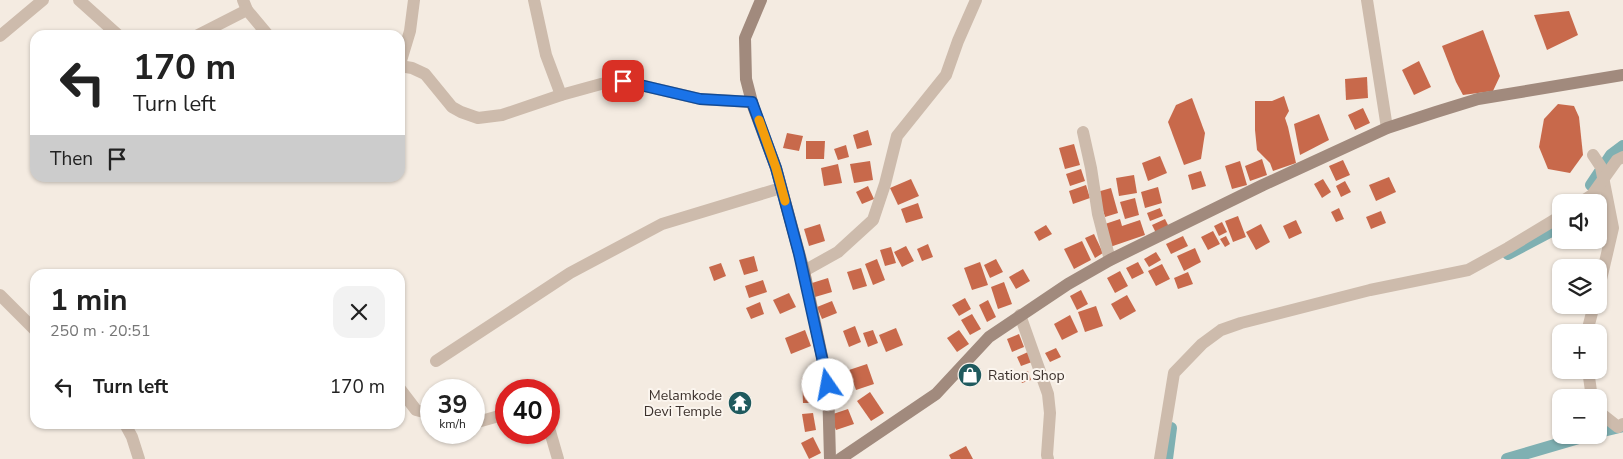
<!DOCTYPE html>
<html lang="en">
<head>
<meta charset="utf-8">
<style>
  :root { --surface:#fff; --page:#f2f2f2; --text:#222; --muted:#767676 }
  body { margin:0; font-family:"Nunito Sans",sans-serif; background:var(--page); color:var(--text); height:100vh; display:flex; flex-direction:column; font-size:19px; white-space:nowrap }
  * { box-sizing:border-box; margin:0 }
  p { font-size:16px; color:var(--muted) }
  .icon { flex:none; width:28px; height:28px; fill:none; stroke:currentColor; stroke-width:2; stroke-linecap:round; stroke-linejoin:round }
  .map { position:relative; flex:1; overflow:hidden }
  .details { position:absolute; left:30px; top:269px; width:375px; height:160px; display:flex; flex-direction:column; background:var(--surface); border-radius:15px; box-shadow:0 1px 4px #0004 }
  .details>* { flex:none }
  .top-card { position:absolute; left:30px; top:30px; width:375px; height:152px; border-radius:15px; box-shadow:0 1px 4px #0004; background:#fff; color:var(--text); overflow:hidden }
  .tools { position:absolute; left:1552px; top:194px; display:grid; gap:10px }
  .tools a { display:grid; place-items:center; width:55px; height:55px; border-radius:10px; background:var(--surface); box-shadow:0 1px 4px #0004; font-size:25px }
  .speed { position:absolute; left:420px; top:379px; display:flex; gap:10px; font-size:25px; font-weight:700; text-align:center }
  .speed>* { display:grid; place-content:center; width:65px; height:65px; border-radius:50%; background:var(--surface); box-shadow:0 1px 4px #0004; line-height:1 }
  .speed small { font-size:12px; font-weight:400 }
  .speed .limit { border:8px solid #d22; background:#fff; color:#111 }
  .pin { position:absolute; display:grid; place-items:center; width:42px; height:42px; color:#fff; margin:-21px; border-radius:10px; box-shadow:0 2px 8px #0006 }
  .me { position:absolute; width:55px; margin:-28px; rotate:348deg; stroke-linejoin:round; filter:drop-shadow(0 0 4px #0008) }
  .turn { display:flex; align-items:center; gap:18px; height:105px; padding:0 20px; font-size:22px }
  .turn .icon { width:65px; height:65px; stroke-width:2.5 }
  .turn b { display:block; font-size:35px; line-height:42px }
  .then { display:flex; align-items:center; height:48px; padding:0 20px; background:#0003; gap:10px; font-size:19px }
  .round { display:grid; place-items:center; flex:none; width:52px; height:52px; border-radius:15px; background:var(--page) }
  .head { display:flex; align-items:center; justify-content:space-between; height:85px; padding:0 20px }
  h1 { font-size:30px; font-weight:700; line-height:38px }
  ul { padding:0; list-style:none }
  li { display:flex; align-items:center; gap:15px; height:65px; padding:0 20px }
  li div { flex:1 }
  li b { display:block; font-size:19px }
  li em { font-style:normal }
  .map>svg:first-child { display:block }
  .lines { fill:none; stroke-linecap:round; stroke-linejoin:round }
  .canal { stroke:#7fb0b2; stroke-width:12 }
  .building { fill:#c8694b }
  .street { stroke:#cdbbac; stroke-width:12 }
  .secondary { stroke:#a18a7d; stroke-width:12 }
  .route-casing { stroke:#114b97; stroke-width:12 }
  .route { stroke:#1a73e8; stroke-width:9 }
  .slow { stroke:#f59e0b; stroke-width:9 }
  .labels { text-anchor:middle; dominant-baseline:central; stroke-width:4; stroke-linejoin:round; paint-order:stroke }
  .poi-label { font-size:14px; fill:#3b302b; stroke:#fbf5ee; text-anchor:start }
</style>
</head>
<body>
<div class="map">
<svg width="1623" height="459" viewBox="0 0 1623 459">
  <rect width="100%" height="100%" fill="#f4ebe1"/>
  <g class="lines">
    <!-- canal -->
    <g class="canal">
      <polyline points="1591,185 1611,155 1623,146"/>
      <polyline points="1508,254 1561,226"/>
      <polyline points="1599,432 1623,426"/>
      <polyline points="1167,459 1171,428"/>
      <polyline points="1507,459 1589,435"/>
    </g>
  </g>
  <!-- building -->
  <g class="building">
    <polygon points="1569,11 1578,35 1547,50 1534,15"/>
    <polygon points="1483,30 1500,76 1493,91 1463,95 1456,82 1442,46"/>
    <polygon points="1419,61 1431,87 1414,95 1402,70"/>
    <polygon points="1367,77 1368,98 1346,100 1345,79"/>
    <polygon points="1284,96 1289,111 1285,118 1288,127 1296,163 1273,171 1270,163 1257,150 1255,130 1255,101 1272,101"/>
    <polygon points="1192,98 1205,133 1201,159 1184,165 1168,122 1176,105"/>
    <polygon points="1558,104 1574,106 1579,117 1583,155 1570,173 1548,169 1539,147 1544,119"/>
    <polygon points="1363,108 1370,123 1355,130 1348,115"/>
    <polygon points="1319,114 1329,140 1300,155 1294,124"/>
    <polygon points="868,130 872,145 857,149 853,135"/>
    <polygon points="787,133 803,136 799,151 783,148"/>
    <polygon points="806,141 825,141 824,159 806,159"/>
    <polygon points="1074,144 1080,165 1065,169 1059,148"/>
    <polygon points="846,145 849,157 838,160 834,149"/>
    <polygon points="1160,156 1167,173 1148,181 1142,163"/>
    <polygon points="1262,159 1267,175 1250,181 1245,166"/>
    <polygon points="1343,160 1350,175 1336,181 1329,166"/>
    <polygon points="870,161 873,180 854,183 850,164"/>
    <polygon points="1240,161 1247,185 1232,189 1225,166"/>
    <polygon points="838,164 842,183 824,186 821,168"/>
    <polygon points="1081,169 1085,181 1070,186 1066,174"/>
    <polygon points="1201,171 1206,186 1192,190 1188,175"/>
    <polygon points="1134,175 1137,193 1119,196 1116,178"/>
    <polygon points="1389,177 1396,192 1376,201 1369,185"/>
    <polygon points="911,179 919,196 898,205 890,188"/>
    <polygon points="1323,179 1331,192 1322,198 1314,184"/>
    <polygon points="1345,181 1351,192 1341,197 1336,186"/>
    <polygon points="1086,185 1090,198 1073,204 1069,191"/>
    <polygon points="868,186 874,199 862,204 856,192"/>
    <polygon points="1158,187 1162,203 1145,208 1141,192"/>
    <polygon points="1111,188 1118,213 1105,217 1097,192"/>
    <polygon points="1135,198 1139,215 1125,219 1120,202"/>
    <polygon points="918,203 923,218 906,223 901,209"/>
    <polygon points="1160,208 1163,216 1150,221 1147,213"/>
    <polygon points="1339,208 1344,219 1336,222 1331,212"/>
    <polygon points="1381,211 1386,223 1371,229 1366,217"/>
    <polygon points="1238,216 1246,237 1233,242 1225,221"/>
    <polygon points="1120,219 1122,226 1140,220 1145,235 1110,247 1102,225"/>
    <polygon points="1165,219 1169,227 1156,233 1152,225"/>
    <polygon points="1296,220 1302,233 1289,239 1283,226"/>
    <polygon points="1222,222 1227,232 1219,236 1214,226"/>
    <polygon points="820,224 825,241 809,246 804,229"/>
    <polygon points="1261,224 1270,242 1256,250 1246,232"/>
    <polygon points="1046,225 1052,234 1039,241 1034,232"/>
    <polygon points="1213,231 1220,244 1208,250 1201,237"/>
    <polygon points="1094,234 1103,253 1095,258 1085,238"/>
    <polygon points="1183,236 1188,246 1171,254 1166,244"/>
    <polygon points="1226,236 1230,244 1225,247 1220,239"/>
    <polygon points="1082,241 1091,260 1074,269 1064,249"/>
    <polygon points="928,244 933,257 922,261 917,249"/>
    <polygon points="906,246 914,261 902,267 894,252"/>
    <polygon points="891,247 896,263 885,266 880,250"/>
    <polygon points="1195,248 1201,262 1184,271 1177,256"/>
    <polygon points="1156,252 1161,260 1149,267 1144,259"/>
    <polygon points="754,256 758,271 744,275 739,260"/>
    <polygon points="877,259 885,280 873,285 865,264"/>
    <polygon points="996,259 1003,272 990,278 984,265"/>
    <polygon points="980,262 988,285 972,290 964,268"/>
    <polygon points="1138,262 1144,273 1132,279 1126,268"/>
    <polygon points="721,263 726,276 714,281 709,267"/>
    <polygon points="1162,264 1170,279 1156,286 1148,271"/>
    <polygon points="861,268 867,286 853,290 847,272"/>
    <polygon points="1023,269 1030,281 1016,289 1009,277"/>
    <polygon points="1120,271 1128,286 1115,293 1107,278"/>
    <polygon points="1188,272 1193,284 1178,289 1174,278"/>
    <polygon points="828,278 832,292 815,297 812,283"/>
    <polygon points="763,280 767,292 749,298 745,286"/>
    <polygon points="1004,282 1012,304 998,309 991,287"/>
    <polygon points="1081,290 1088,304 1077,310 1070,296"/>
    <polygon points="789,293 796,307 780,314 773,300"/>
    <polygon points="1127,295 1136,311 1120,320 1111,304"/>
    <polygon points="965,298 971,309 959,316 952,305"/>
    <polygon points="988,300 996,317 987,322 979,305"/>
    <polygon points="832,301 837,313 822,319 817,307"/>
    <polygon points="760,302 764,314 751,319 746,308"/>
    <polygon points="1096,306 1103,326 1085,332 1078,312"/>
    <polygon points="972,314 981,329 970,335 961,320"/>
    <polygon points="1070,315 1078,332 1062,340 1054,324"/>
    <polygon points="855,326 861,342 849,347 843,331"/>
    <polygon points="896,328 903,345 886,352 879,335"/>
    <polygon points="805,330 811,346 791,354 785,338"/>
    <polygon points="873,330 878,343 868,347 863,333"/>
    <polygon points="959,330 969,344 957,352 947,338"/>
    <polygon points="1019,334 1024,347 1012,352 1007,339"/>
    <polygon points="1056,348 1061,357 1050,362 1045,353"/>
    <polygon points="1028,352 1032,362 1021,366 1017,357"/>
    <polygon points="867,364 874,384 856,390 849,370"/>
    <polygon points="1028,371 1031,380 1022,383 1018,374"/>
    <polygon points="845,377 851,396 835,401 830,381"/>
    <polygon points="802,378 815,378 816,403 803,403"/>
    <polygon points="870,392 884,413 871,421 857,401"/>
    <polygon points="848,409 854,424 836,430 830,415"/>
    <polygon points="813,413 816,430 805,432 802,414"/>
    <polygon points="813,437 821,453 809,459 801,443"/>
    <polygon points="966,446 973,459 951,459 949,455"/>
  </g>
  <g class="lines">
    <!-- street -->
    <g class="street">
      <polyline points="79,0 118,35"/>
      <polyline points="243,0 247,10 268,35"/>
      <polyline points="534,0 546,55 561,95"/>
      <polyline points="1367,0 1387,128"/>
      <polyline points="198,35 247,10"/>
      <polyline points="0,36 43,0"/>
      <polyline points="400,64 410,31 414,0"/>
      <polyline points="400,66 412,68 425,74 452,107 461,112 478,118 502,115 561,95 601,84 623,81 700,99 752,102"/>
      <polyline points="1083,132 1091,168 1098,214 1110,260"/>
      <polyline points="1593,155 1601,167 1613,228 1599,288"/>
      <polyline points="1581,202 1592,195 1617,160 1623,157"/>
      <polyline points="804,271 838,252 873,220 885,184 897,136 946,75 958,41 976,0"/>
      <polyline points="0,295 35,330"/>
      <polyline points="1020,315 1048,394 1050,413 1047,455 1048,459"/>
      <polyline points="1587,332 1594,305"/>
      <polyline points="436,361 570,273 662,224 781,188"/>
      <polyline points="1588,370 1592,398"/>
      <polyline points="400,389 416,410 431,414"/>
      <polyline points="1599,412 1618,427 1623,424"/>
      <polyline points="474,423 506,414"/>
      <polyline points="125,424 132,437 139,459"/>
      <polyline points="549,428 558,459"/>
      <polyline points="1160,459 1174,373 1202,344 1221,330 1241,323 1370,290 1468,270 1508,248 1561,216"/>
    </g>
    <!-- secondary -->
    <g class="secondary">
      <polyline points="761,0 745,38 746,79 753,106 776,168 804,271 828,385 830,459"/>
      <polyline points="840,459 936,394 989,337 1068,284 1110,260 1263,185 1387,128 1436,112 1478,99 1623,75"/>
    </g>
  </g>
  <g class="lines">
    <!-- route casing -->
    <g class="route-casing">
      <polyline id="route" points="623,81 700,99 752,102 776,168 799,254 828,385"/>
    </g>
    <!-- route -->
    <use href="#route" class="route"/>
    <!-- slow -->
    <polyline class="slow" points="759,120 776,168 785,201"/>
  </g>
  <!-- icons -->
  <defs>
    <g id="shop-disc" transform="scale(1.25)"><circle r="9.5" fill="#1f5a5e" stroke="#fbf5ee"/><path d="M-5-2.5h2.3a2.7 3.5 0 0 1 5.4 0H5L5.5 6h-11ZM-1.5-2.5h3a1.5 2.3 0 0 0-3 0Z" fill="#fff"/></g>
    <g id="temple-disc" transform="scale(1.25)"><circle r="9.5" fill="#1f5a5e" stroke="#fbf5ee"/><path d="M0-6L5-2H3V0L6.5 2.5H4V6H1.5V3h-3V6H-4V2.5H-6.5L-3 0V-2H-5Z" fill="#fff"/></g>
  </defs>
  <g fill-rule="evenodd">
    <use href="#shop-disc" x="970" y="375"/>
    <use href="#temple-disc" x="740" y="403"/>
  </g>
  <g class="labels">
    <!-- poi labels -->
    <g class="poi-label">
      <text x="988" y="375">Ration Shop</text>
      <text x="722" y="395" text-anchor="end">Melamkode<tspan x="722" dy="16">Devi Temple</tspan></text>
    </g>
  </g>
</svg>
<div class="tools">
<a><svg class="icon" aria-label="sound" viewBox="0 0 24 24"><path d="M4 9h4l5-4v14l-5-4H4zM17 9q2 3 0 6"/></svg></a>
<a><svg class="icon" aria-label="layers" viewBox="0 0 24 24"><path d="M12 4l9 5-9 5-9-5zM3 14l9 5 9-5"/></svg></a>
<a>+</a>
<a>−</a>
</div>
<div class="speed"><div>39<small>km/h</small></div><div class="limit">40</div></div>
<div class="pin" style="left:623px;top:81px;background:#d93025"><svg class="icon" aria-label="arrive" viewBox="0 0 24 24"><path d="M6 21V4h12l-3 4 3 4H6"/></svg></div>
<svg class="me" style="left:828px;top:385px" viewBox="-20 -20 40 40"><circle r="19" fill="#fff"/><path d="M0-13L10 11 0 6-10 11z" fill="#1a73e8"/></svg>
<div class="top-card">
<div class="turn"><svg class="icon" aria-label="left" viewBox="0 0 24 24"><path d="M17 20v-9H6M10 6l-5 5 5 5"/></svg><div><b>170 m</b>Turn left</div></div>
<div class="then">Then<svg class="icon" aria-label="arrive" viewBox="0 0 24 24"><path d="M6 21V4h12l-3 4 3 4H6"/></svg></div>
</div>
<section class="details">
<div class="head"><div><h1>1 min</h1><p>250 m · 20:51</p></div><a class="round"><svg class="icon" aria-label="close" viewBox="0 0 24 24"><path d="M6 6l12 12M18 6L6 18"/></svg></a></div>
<ul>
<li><svg class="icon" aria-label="left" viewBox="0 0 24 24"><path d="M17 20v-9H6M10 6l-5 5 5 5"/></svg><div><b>Turn left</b></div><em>170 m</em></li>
</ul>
</section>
</div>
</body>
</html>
